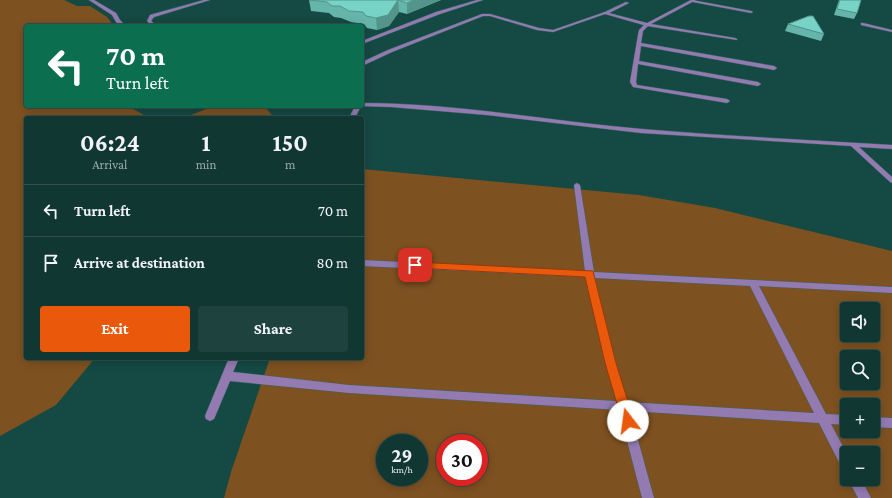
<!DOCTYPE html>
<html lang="en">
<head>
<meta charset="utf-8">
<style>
  :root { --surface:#103732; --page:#1e423e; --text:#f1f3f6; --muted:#9cacac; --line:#30514d; --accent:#ea580c }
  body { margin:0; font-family:"Crimson Pro",serif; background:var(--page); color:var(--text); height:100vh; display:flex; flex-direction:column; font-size:15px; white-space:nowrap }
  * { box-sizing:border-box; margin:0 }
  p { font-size:13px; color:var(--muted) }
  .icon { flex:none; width:22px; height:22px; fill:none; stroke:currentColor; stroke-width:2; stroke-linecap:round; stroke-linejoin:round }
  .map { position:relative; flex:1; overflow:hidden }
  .details { position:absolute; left:24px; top:116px; width:340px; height:244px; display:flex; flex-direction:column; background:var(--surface); border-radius:4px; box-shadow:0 2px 10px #0003,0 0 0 1px var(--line) }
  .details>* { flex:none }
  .hud { position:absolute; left:24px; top:24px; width:340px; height:84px; border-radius:4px; box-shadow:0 2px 10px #0003,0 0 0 1px var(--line); background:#0b6e4f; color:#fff; overflow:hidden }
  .fabs { position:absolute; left:840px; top:302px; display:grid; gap:8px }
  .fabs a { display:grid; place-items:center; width:40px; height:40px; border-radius:4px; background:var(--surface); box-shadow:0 2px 10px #0003,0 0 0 1px var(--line); font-size:20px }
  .speed { position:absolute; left:376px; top:434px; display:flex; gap:8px; font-size:20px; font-weight:700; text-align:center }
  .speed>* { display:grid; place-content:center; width:52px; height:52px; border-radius:50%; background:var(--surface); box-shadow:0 2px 10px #0003,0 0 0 1px var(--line); line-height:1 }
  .speed small { font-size:10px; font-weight:400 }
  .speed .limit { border:6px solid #d22; background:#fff; color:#111 }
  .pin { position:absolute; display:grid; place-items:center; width:34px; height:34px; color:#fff; margin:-17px; border-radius:8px; box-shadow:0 2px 6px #0006 }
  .me { position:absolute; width:44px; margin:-22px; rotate:345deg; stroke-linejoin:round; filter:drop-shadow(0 0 3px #0008) }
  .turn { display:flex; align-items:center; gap:14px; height:84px; padding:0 16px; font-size:18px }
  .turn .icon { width:52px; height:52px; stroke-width:2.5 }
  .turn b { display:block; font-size:28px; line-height:34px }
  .eta { display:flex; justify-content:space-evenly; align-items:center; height:68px; text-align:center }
  .eta b { font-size:24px; font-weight:700; line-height:28px }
  .button { display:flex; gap:8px; margin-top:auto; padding:8px 16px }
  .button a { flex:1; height:46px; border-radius:4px; background:var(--accent); color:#fff; font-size:16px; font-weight:700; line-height:46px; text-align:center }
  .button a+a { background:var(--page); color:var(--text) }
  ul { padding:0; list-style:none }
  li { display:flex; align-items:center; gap:12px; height:52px; padding:0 16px; border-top:1px solid var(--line) }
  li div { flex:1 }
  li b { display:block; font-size:15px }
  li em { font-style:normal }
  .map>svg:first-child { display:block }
  .green { fill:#7e5120; fill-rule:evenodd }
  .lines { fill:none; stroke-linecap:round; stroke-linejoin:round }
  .lane-casing { stroke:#356761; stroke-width:1 }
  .street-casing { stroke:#356761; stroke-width:1 }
  .lane { fill:#937ab1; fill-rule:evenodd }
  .street { fill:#937ab1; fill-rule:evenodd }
  .wall { fill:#65b5aa }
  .shaded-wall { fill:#53948b }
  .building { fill:#76d3c6; stroke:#53948b }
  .route { fill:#ea580c; stroke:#983908 }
</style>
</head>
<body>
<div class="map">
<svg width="892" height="498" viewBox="0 0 892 498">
  <rect width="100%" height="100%" fill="#154943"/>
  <!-- green -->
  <g class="green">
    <polygon points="0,0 64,0 77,6 90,6 107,17 114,26 26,26 26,106 128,106 149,118 26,118 26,358 95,358 56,405 0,436"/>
    <polygon points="214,106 261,106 267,109 274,118 183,118"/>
    <path d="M362,169l277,26 76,13 177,43v247h-668l7,-26 39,-114h92zM847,309h26v26h-26zM847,357h26v26h-26zM847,405h26v26h-26zM385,443h34v34h-34zM445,443h34v34h-34zM847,453h26v26h-26z"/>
  </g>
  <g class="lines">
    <!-- lane casing -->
    <g class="lane-casing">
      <g id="lane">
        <polygon points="204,0 210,0 154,17 151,21 157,26 152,26 147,21 150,15"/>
        <polygon points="477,0 483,0 440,14 362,44 362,41 436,12"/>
        <polygon points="692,0 751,11 753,12 751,13 693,2 691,1"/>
        <polygon points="626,2 629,3 607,14 603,13"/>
        <polygon points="645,24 649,25 643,31 641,43 774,66 777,68 774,70 641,46 639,61 758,82 761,84 758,86 638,64 636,82 637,85 727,99 730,101 727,103 633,87 630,82 638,35 639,30"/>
      </g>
    </g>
    <!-- street casing -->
    <g class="street-casing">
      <g id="street">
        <polygon points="89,0 94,0 116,13 120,20 126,26 121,26 116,22 112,15"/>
        <polygon points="691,0 696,0 651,24 735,38 737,39 737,40 647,26 605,14 553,32 537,30 490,16 483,16 392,52 362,66 362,62 388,50 482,14 490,14 539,28 553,30 605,12 647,23"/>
        <polygon points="863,23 892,30 892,32 861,25 861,23"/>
        <path d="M362,103c94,0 186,18 280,26 83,7 167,11 250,16v4l-33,-2 33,30v6l-2,-1 -39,-36 -210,-13 -154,-18 -96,-8 -30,-1 -6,12h-6l6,-12h7z"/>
        <path d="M577,183l3,2 14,87 298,15v6l-133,-7 67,128 21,1v10l-16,-1 16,30v18l-4,-2 -24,-47 -189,-12 24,87h-12l-23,-88 -270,-17 -119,-12 -16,38 -4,2 -4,-2 -1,-3 24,-58h10l-6,14 116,13 267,16 -18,-70 -12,-54 -224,-11v-6l223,11 -11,-86zM595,278l155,8 64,127 -187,-11 -20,-71z"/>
        <polygon points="873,417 892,418 892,428 873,427"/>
        <polygon points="848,479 861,479 871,498 858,498"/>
      </g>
    </g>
    <!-- lane -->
    <use href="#lane" class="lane"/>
    <!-- street -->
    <use href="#street" class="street"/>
  </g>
  <!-- wall -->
  <g class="wall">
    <polygon points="309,0 441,0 407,14 399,12 389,26 377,30 367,28 364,24 351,22 341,18 334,17 329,13 311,11"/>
    <polygon points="839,0 861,0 857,13 854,19 834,15"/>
    <polygon points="788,24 824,34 821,41 785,31"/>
  </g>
  <!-- shaded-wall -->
  <g class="shaded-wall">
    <polygon points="398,0 399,12 389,26 377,30 376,18"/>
    <polygon points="414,0 441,0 407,14 407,3"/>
  </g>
  <!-- building -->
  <g class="building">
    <polygon points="309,0 414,0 407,3 398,0 388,15 376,18 366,16 363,12 349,11 340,6 332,6 327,2"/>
    <polygon points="840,0 861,0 857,13 837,9"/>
    <polygon points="809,16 813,16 824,34 788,24"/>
  </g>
  <!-- route -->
  <polygon class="route" points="415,262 593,271 616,363 634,421 633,425 628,426 624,425 622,421 605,363 585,277 415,268 410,265"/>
</svg>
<div class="fabs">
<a><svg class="icon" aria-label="sound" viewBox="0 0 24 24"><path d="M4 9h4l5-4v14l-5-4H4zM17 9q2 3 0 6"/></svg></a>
<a><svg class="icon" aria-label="search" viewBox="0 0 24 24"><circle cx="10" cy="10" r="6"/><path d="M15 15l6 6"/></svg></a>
<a>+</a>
<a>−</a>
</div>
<div class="speed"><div>29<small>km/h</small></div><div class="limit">30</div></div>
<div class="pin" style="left:415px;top:265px;background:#d93025"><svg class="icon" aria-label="arrive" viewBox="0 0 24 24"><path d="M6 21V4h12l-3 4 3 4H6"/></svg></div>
<svg class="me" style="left:628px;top:421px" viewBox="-20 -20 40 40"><circle r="19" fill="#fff"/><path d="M0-13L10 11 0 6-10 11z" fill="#ea580c"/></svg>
<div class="hud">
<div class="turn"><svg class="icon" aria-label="left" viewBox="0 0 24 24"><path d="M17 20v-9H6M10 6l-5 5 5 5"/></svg><div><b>70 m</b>Turn left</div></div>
</div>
<section class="details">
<div class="eta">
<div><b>06:24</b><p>Arrival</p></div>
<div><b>1</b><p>min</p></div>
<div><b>150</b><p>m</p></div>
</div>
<ul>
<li><svg class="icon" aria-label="left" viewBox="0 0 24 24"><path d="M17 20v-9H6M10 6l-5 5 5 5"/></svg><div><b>Turn left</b></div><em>70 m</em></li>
<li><svg class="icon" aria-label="arrive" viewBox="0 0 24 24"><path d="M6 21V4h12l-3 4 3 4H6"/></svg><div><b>Arrive at destination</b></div><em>80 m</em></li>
</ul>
<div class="button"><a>Exit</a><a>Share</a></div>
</section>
</div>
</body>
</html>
